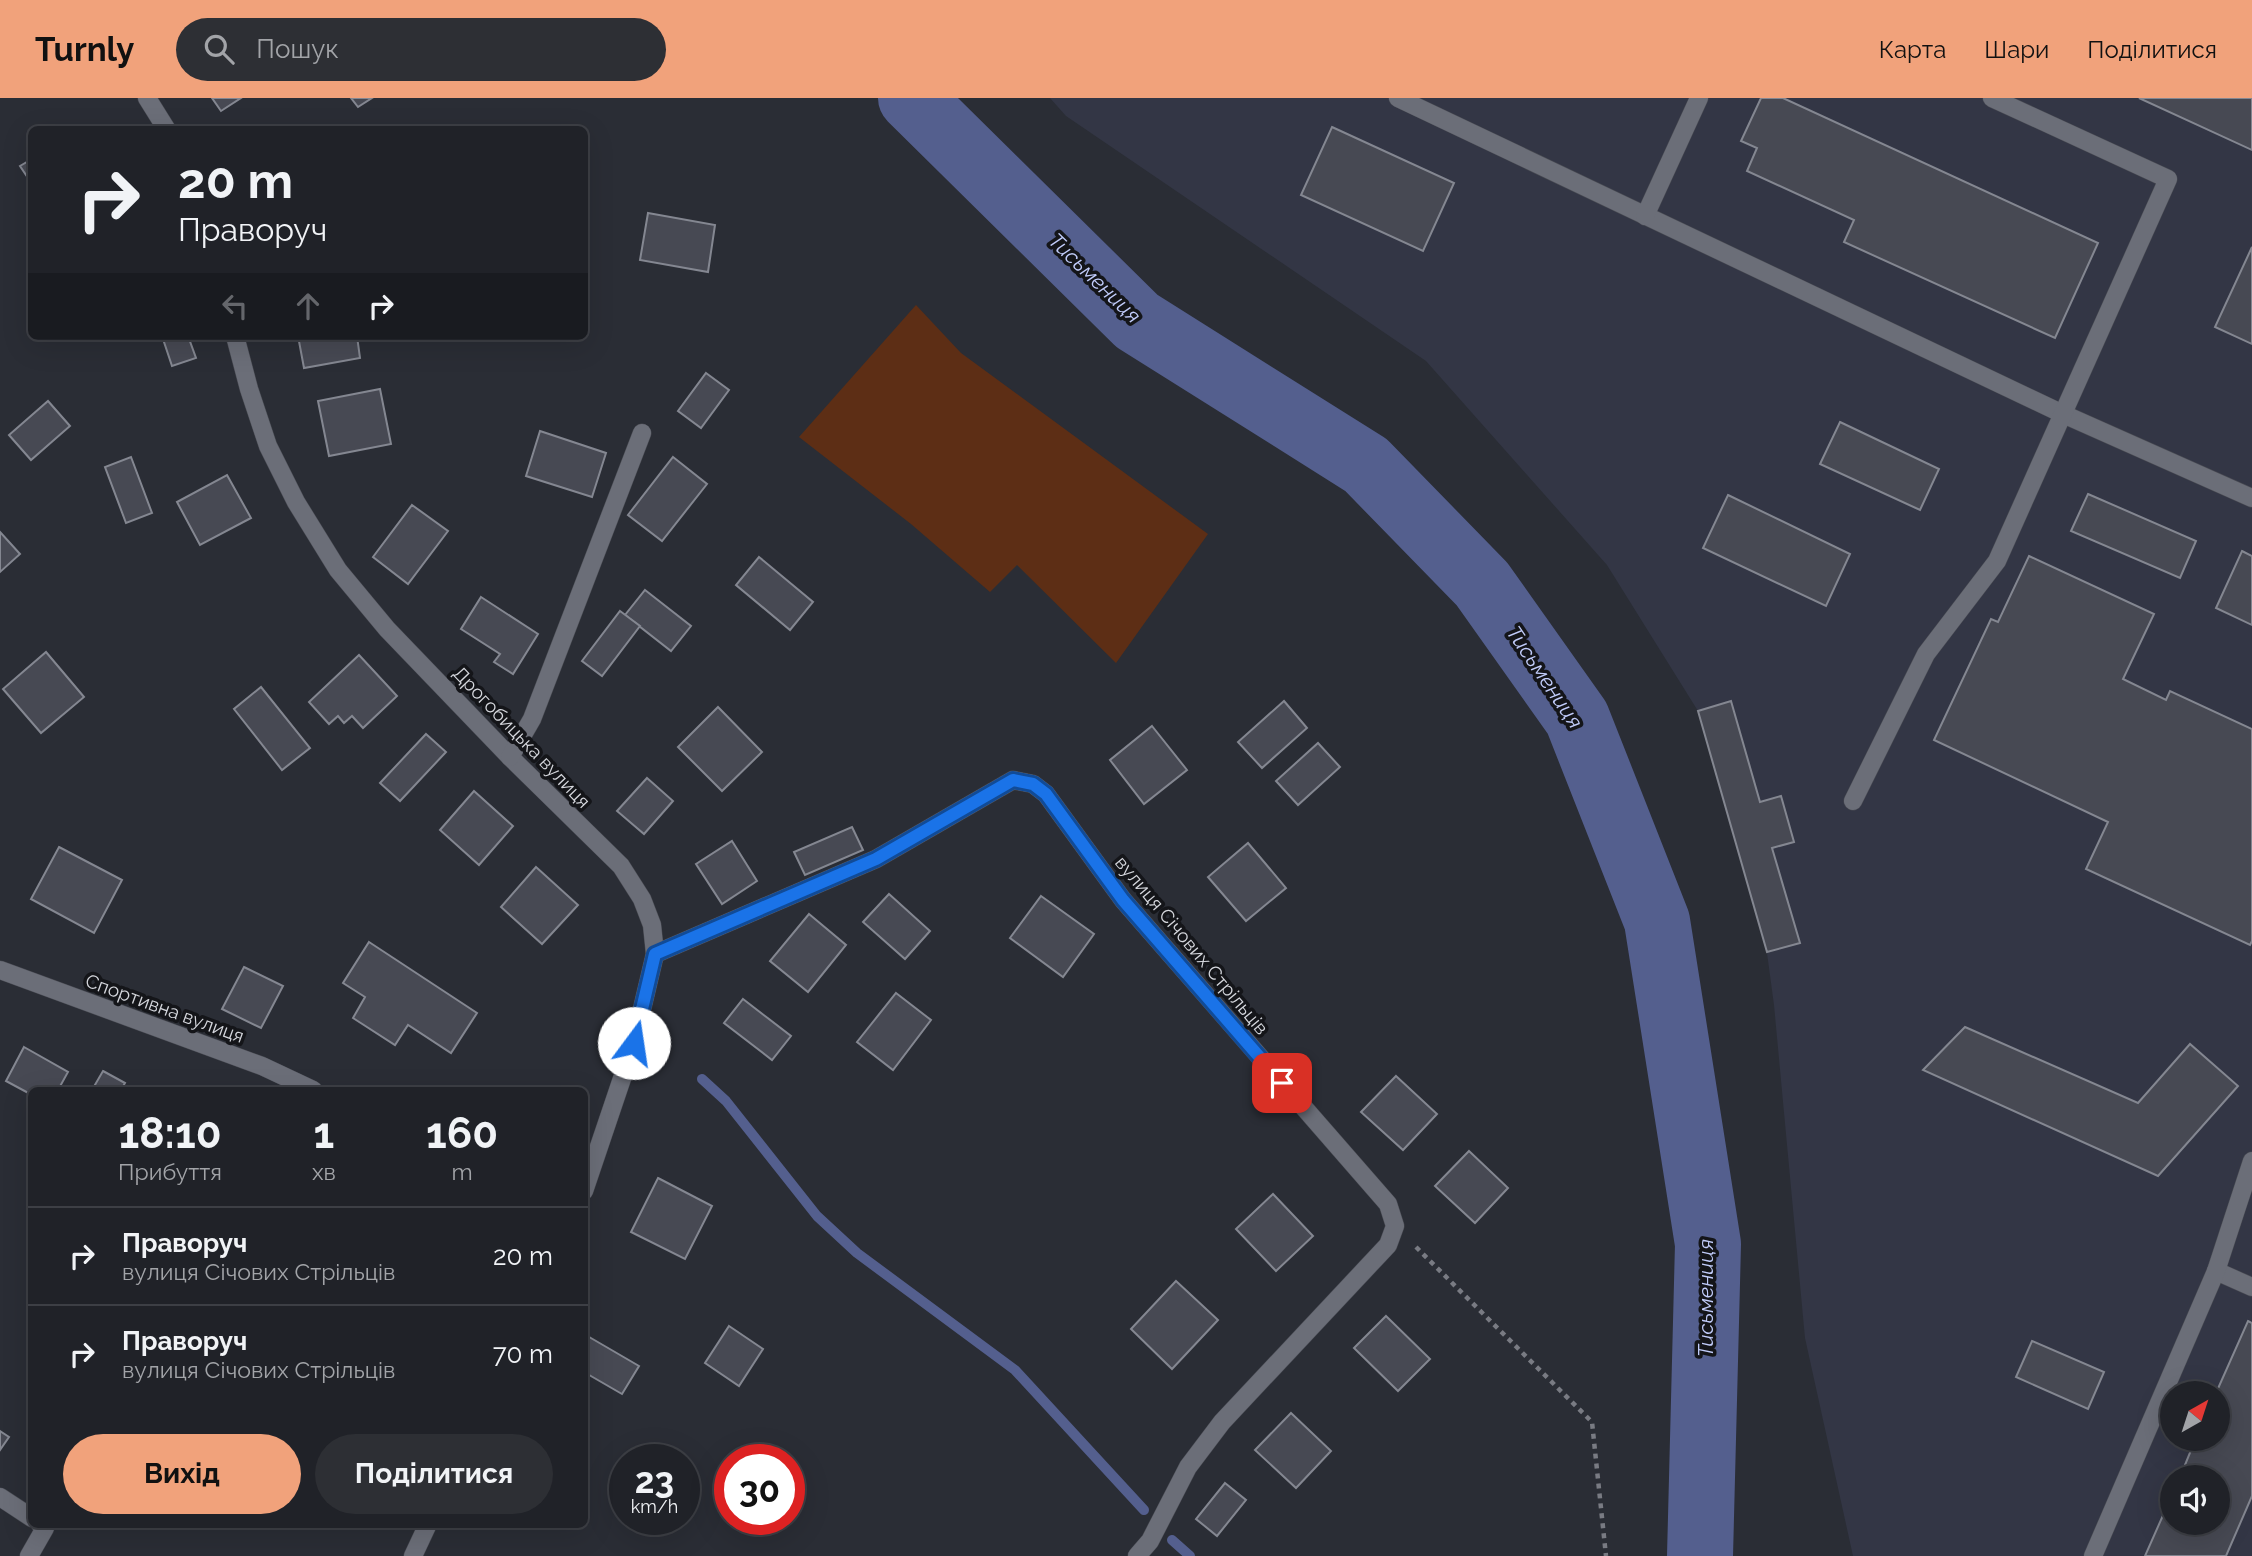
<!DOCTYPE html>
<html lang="uk">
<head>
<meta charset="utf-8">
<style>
  :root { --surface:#202228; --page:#2d2f34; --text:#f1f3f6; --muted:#a2a4a8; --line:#3d3f45; --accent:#f1a27b }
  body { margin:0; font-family:Raleway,sans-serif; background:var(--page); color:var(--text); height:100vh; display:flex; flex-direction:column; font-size:26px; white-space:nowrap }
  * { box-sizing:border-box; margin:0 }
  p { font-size:23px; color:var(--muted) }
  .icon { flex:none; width:38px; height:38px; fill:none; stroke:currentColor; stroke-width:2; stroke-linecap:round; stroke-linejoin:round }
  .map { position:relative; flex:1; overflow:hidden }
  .drawer { position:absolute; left:28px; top:989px; width:560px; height:441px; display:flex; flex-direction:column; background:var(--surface); border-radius:10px; box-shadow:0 7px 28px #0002,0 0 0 2px var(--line) }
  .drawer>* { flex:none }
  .guide { position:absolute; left:28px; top:28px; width:560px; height:214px; border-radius:10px; box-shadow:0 7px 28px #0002,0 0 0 2px var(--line); background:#202228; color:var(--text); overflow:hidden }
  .needle { width:46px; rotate:39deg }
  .controls { position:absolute; left:2160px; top:1283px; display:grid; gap:14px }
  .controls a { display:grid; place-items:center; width:70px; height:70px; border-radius:50%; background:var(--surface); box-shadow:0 7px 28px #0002,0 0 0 2px var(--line); font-size:35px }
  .speed { position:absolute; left:609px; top:1346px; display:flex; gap:14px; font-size:35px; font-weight:700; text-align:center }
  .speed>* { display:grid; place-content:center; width:91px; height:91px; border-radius:50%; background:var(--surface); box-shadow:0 7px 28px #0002,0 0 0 2px var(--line); line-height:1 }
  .speed small { font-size:18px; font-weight:400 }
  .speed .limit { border:10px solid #d22; background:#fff; color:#111 }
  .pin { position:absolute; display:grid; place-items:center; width:60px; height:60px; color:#fff; margin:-30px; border-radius:14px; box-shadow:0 4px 10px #0006 }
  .me { position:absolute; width:77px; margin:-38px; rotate:14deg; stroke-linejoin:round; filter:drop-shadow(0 0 5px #0008) }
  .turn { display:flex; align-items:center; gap:24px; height:147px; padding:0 35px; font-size:32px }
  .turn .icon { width:91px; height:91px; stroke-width:2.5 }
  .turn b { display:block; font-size:49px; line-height:60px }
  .lanes { display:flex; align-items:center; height:66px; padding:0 35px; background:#0003; justify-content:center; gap:35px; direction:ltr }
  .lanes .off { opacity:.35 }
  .eta { display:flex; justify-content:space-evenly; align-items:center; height:119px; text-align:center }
  .eta b { font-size:42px; font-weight:700; line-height:49px }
  .button { display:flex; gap:14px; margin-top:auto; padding:14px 35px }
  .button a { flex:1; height:80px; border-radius:42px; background:var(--accent); color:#111; font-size:28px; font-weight:700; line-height:80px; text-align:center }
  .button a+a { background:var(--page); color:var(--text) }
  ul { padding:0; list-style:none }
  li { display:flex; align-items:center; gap:21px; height:98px; padding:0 35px; border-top:2px solid var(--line) }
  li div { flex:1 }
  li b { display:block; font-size:26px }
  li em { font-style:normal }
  header { display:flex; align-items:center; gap:42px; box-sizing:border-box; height:98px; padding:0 35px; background:var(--accent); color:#111 }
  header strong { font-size:33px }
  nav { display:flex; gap:38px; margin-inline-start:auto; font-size:24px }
  .search { width:490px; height:63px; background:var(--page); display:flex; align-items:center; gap:18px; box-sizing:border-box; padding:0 24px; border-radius:38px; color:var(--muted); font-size:26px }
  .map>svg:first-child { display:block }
  .built { fill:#333645; fill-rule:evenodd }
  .green { fill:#5d2e15 }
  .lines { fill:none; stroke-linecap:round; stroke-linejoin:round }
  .stream { stroke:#545f8e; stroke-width:10 }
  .river { stroke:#545f8e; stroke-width:66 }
  .building { fill:#474953; stroke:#848791; stroke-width:2 }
  .minor-casing { stroke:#494b53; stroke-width:19 }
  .path { stroke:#797b83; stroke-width:4.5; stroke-dasharray:5 5; stroke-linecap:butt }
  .minor { stroke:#6b6e78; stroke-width:18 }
  .route-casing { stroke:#114b97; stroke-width:18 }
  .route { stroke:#1a73e8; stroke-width:12 }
  .labels { text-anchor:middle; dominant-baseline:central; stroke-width:7; stroke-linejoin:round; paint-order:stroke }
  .street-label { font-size:19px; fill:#d5d7dd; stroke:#141519 }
  .water-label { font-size:21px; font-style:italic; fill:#c1ccfa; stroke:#141519 }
</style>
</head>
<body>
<header>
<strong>Turnly</strong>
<div class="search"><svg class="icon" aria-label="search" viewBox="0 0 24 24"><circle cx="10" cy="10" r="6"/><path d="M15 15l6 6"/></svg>Пошук</div>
<nav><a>Карта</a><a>Шари</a><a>Поділитися</a></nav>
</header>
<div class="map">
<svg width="2252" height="1458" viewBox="0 0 2252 1458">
  <rect width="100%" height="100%" fill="#2a2d35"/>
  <!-- built -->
  <path class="built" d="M1050,0h1202v1458h-399l-48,-218 -31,-333 -7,-52 -69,-242 -91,-146 -181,-204 -360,-245zM2172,1295h45v45h-45zM2172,1379h45v45h-45z"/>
  <!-- green -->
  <polygon class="green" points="916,207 961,255 1208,436 1116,565 1017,467 990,494 911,426 799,339"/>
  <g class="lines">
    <!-- stream -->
    <g class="stream">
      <polyline points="702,981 726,1003 817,1118 857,1155 1015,1272 1144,1412"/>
      <polyline points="1172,1442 1190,1458"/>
    </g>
    <!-- river -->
    <polyline class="river" points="911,0 1137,223 1366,367 1482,486 1577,620 1657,823 1708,1146 1700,1458"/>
  </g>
  <!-- building -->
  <g class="building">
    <polygon points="212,0 241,0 221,13"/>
    <polygon points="351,0 372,0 358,9"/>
    <polygon points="1761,0 1783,0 2098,145 2055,240 1844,144 1854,122 1747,73 1757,50 1741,43"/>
    <polygon points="2139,0 2252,0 2252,52"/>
    <polygon points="1332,29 1454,85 1423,153 1301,97"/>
    <polygon points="32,61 32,86 20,68"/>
    <polygon points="648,115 715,127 708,174 640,162"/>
    <polygon points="2252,149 2252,246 2215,229"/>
    <polygon points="162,238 188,238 196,260 172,268"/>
    <polygon points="298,238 357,238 360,260 304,270"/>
    <polygon points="706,275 729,292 701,330 678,313"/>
    <polygon points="380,291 391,346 329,358 318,303"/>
    <polygon points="48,303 70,328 31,362 9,337"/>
    <polygon points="1840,324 1939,371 1920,412 1820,366"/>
    <polygon points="540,333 606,355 592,399 526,378"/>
    <polygon points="131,359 152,415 126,425 105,369"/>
    <polygon points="673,359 707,386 662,443 628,417"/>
    <polygon points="227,377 251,420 200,447 177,404"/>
    <polygon points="2088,396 2196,443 2180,480 2071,433"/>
    <polygon points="1728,397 1850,456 1826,508 1703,450"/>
    <polygon points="412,407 448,433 408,486 373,459"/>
    <polygon points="0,434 20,456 0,474"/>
    <polygon points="2242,453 2252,458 2252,527 2216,510"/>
    <polygon points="2029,458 2154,516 2123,581 2166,602 2170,593 2252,631 2252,843 2250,847 2086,771 2108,724 1934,642 1991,521 1998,524"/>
    <polygon points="759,459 813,504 790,532 736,487"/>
    <polygon points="645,492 691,528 671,553 625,517"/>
    <polygon points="481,499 538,536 513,576 494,564 500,556 461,531"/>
    <polygon points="620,513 640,528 602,578 582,563"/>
    <polygon points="46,554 84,599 41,635 3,591"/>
    <polygon points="359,557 397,598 363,630 352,618 344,625 338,618 329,626 309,604"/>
    <polygon points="261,589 310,650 282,672 234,611"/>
    <polygon points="1284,603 1307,630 1262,670 1238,644"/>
    <polygon points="1731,603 1760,704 1781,698 1794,744 1772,750 1800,845 1767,854 1698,613"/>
    <polygon points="718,609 762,654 722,693 678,649"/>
    <polygon points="1152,628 1187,672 1144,706 1110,662"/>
    <polygon points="426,636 446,654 400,703 380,685"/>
    <polygon points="1318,645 1340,669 1298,707 1276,683"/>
    <polygon points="647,680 673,703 644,736 617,713"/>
    <polygon points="474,693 513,728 479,767 440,732"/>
    <polygon points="852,729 863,752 805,777 794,754"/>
    <polygon points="732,743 757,783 722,806 696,766"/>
    <polygon points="1248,745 1286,790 1246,823 1208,779"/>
    <polygon points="59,749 122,782 94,835 31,801"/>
    <polygon points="536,769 578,807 542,846 501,809"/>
    <polygon points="889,796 930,833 905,861 863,824"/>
    <polygon points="1041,798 1094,836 1063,879 1010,840"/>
    <polygon points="809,816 846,847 808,894 770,863"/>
    <polygon points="369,844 477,915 451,955 408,927 395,947 353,920 365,899 343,885"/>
    <polygon points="244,869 283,888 261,930 222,911"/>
    <polygon points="896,895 931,922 893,972 857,944"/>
    <polygon points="743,901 791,938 772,962 724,925"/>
    <polygon points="1965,929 2138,1005 2190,946 2238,988 2158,1078 1923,972"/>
    <polygon points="24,949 68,974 58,992 32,992 32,997 6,983"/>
    <polygon points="103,973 125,985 121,992 92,992"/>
    <polygon points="1396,978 1437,1016 1403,1052 1361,1014"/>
    <polygon points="1469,1053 1508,1090 1475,1125 1435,1088"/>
    <polygon points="658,1080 712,1108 685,1161 631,1134"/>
    <polygon points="1273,1096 1313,1138 1276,1173 1236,1131"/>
    <polygon points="1176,1183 1218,1222 1172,1271 1131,1231"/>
    <polygon points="1386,1218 1430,1261 1398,1293 1354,1250"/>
    <polygon points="2248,1223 2252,1225 2252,1398 2226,1458 2145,1458 2172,1397 2172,1424 2217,1424 2217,1379 2180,1379 2196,1340 2217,1340 2216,1295"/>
    <polygon points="729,1228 763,1251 739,1288 705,1265"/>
    <polygon points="584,1236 639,1268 622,1296 584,1274"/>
    <polygon points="2032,1243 2104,1274 2088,1311 2016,1279"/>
    <polygon points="1291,1315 1331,1353 1296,1390 1255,1352"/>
    <polygon points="0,1333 9,1339 0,1352"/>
    <polygon points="1225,1385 1246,1402 1217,1438 1196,1421"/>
  </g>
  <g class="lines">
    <!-- minor casing -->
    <g class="minor-casing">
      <g id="minor">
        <polyline points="147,0 167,32"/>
        <polyline points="1398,0 2063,316 2252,400"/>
        <polyline points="1645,118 1699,0"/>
        <polyline points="235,238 249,291 268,348 296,404 338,472 387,531 510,659 621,768 642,801 652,827 655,856 634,945 584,1093"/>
        <polyline points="510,659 532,621 642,335"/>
        <polyline points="1853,703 1926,556 1997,463 2168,81 1992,0"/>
        <polyline points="655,856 876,761 1013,682 1033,686 1046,696 1123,802 1388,1106 1395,1128 1388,1147 1222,1324 1188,1369 1150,1443 1137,1458"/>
        <polyline points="0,872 262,968 313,992"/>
        <polyline points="2216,1173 2252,1189"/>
        <polyline points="0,1399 32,1420"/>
        <polyline points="29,1458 45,1430 40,1426"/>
        <polyline points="413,1458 428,1426"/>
        <polyline points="2093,1458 2216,1173 2252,1063"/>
      </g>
    </g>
    <!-- path -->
    <polyline class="path" points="1416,1149 1592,1324 1606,1458"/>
    <!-- minor -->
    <use href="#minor" class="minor"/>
  </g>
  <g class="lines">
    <!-- route casing -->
    <g class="route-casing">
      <polyline id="route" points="634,945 655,856 876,761 1013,682 1033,686 1046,696 1123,802 1282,985"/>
    </g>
    <!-- route -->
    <use href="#route" class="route"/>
  </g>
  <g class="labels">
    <!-- street labels -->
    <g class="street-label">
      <text transform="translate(522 639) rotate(46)">Дрогобицька вулиця</text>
      <text transform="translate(1192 847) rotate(50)">вулиця Січових Стрільців</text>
      <text transform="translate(165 910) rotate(20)">Спортивна вулиця</text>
    </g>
    <!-- water labels -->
    <g class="water-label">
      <text transform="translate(1095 180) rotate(44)">Тисьмениця</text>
      <text transform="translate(1545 579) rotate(56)">Тисьмениця</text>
      <text transform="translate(1705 1200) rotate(-90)">Тисьмениця</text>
    </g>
  </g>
</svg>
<div class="controls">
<a><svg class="needle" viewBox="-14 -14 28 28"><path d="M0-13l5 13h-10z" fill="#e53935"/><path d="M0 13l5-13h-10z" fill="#a2a4a8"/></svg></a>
<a><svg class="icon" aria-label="sound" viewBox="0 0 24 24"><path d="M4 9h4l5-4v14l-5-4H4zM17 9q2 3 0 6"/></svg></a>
</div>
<div class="speed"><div>23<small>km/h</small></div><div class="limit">30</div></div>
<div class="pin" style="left:1282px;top:985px;background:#d93025"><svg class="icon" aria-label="arrive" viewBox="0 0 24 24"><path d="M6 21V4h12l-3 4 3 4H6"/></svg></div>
<svg class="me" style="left:634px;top:945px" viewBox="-20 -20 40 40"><circle r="19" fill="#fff"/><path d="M0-13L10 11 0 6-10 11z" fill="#1a73e8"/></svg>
<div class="guide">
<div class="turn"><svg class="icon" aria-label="right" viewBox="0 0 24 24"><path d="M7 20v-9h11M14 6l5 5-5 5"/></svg><div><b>20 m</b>Праворуч</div></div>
<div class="lanes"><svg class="icon off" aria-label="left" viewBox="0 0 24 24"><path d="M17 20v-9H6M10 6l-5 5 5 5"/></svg><svg class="icon off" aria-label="ahead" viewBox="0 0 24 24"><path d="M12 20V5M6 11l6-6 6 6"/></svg><svg class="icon" aria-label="right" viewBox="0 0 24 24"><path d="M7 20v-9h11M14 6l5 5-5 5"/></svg></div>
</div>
<section class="drawer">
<div class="eta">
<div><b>18:10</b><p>Прибуття</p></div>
<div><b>1</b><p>хв</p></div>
<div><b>160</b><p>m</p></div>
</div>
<ul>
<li><svg class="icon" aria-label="right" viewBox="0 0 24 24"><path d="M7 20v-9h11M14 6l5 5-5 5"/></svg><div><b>Праворуч</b><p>вулиця Січових Стрільців</p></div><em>20 m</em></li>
<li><svg class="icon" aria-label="right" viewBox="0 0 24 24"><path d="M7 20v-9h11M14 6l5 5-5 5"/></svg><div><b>Праворуч</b><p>вулиця Січових Стрільців</p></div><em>70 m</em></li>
</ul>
<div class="button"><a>Вихід</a><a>Поділитися</a></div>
</section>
</div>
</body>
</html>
